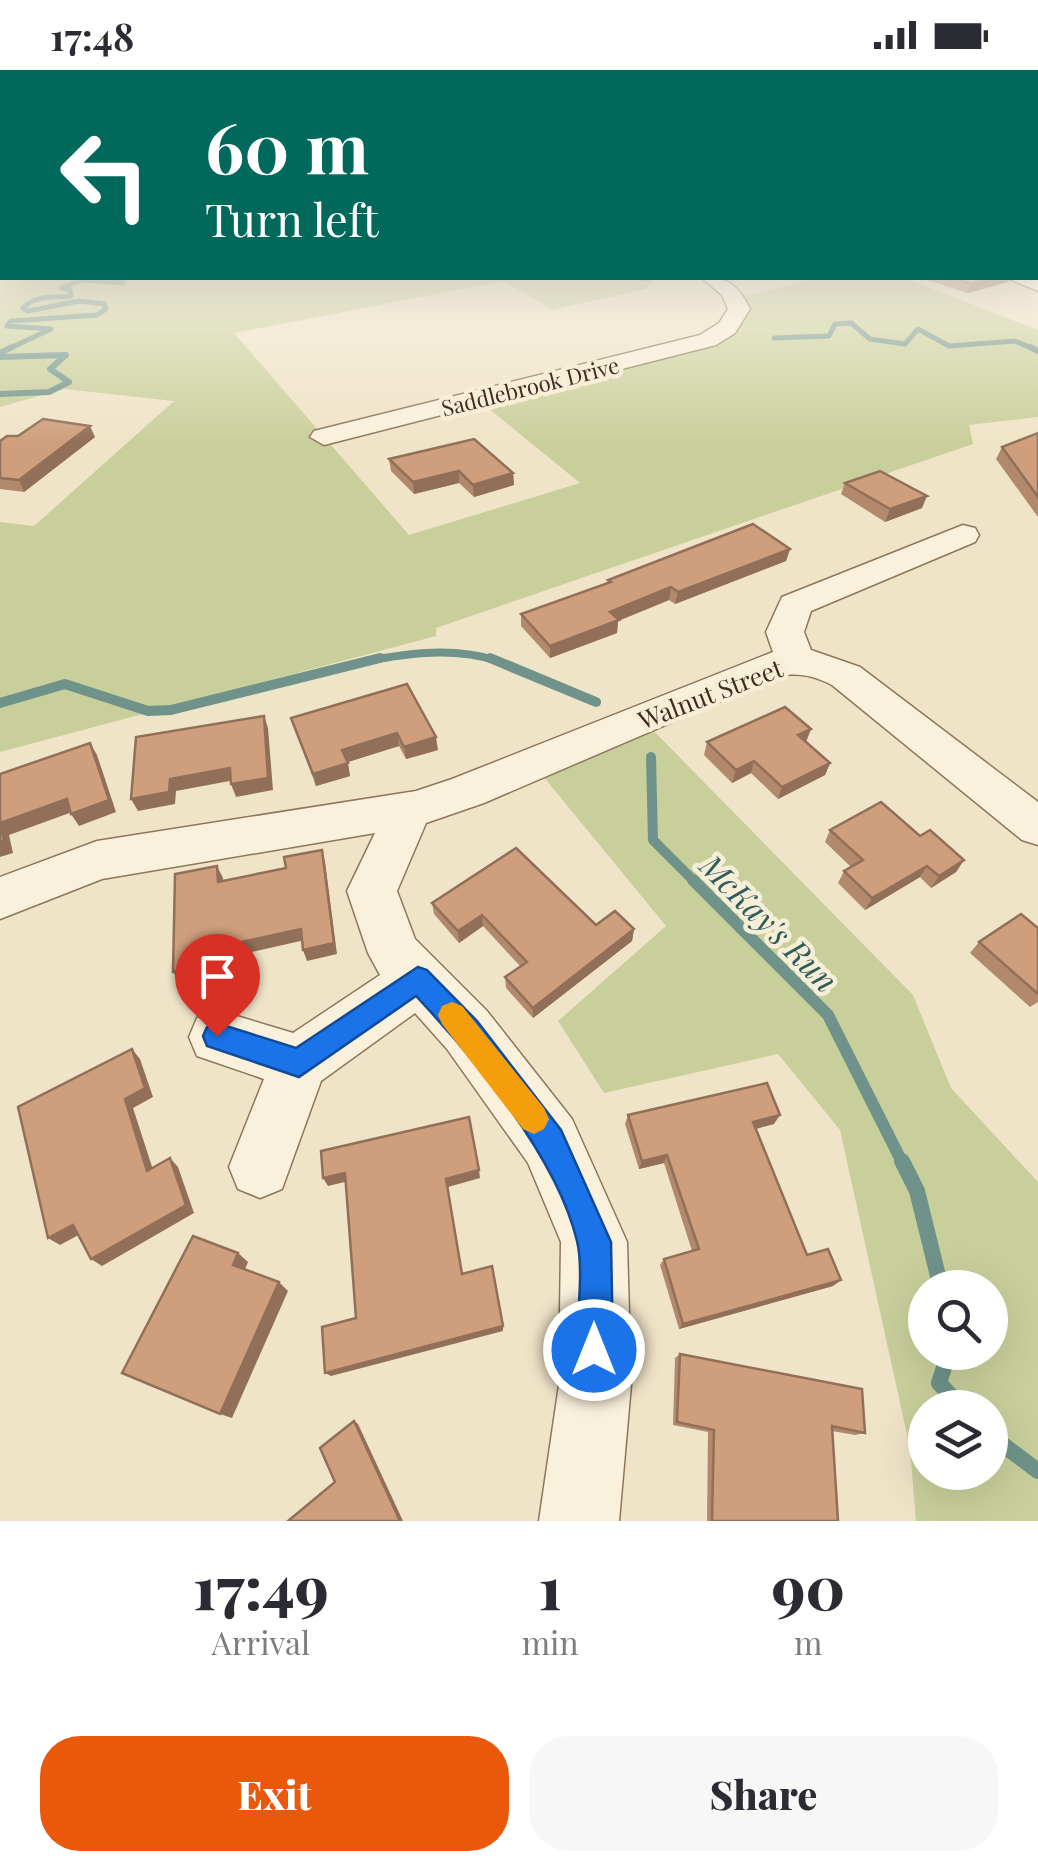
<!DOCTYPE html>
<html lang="en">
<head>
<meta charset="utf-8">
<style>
  :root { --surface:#fff; --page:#f7f7f7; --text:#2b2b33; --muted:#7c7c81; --accent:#ea580c }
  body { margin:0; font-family:"Playfair Display",serif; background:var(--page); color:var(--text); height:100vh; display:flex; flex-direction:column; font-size:38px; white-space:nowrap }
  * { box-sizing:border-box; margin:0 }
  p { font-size:32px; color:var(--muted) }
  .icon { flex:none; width:55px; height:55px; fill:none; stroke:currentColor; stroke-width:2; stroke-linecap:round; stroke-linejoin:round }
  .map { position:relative; height:1451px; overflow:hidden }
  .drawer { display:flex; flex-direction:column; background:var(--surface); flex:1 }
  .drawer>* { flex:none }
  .top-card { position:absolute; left:0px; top:0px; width:1040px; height:210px; box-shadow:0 10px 40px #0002; background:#00695c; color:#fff; overflow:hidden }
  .controls { position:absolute; left:908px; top:1200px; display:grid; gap:20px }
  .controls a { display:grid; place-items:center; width:100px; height:100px; border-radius:50%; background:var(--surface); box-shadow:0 10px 40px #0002; font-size:50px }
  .pin { position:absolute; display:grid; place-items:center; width:85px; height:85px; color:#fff; margin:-102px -42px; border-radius:50% 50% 50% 0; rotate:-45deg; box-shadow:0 0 10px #0007 }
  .pin .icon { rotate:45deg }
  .me { position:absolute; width:110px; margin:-55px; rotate:0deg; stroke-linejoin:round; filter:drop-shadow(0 0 8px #0008) }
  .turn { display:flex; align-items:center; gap:35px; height:210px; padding:0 40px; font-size:45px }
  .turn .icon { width:130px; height:130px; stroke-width:2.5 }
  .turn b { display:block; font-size:70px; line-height:85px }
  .eta { display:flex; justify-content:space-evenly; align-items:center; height:170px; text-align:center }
  .eta b { font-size:60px; font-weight:800; line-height:70px }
  .action { display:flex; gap:20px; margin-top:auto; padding:20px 40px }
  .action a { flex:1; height:115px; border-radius:40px; background:var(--accent); color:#fff; font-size:40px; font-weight:800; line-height:115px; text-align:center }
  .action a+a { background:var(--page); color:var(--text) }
  .status { display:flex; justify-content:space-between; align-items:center; height:70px; padding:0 50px; background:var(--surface); direction:ltr }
  .status svg { height:28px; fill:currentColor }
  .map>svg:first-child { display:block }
  .green { fill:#c9cf9b; fill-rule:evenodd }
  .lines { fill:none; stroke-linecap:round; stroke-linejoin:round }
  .stream-far5 { stroke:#6f938a; stroke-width:5 }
  .stream-far4 { stroke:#6f938a; stroke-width:6 }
  .stream-far3 { stroke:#6f938a; stroke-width:8 }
  .stream-far2 { stroke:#6f938a; stroke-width:10 }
  .stream-far1 { stroke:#6f938a; stroke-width:12 }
  .stream { stroke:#6f938a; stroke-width:16 }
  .minor-casing { stroke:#8d765c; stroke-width:3 }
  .minor { fill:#faf1dc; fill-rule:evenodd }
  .wall { fill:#b2896c }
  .shaded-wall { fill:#916f58 }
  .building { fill:#cf9f7d; stroke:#916f58; stroke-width:2.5 }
  .route { fill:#1a73e8; stroke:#114b97; stroke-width:2.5 }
  .slow { fill:#f59e0b }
  .labels { text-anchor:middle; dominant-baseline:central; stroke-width:9; stroke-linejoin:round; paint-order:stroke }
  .far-street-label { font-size:22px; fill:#3d2e20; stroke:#f7eed8 }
  .street-label { font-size:25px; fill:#3d2e20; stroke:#f7eed8 }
  .near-water-label { font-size:32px; font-style:italic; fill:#2f5d5a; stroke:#f7eed8 }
</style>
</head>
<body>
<div class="status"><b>17:48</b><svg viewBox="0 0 49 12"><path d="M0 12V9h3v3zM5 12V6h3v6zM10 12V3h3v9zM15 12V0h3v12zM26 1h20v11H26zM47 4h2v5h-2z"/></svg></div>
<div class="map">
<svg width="1038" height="1451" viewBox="0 0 1038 1451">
  <rect width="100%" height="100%" fill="#f0e4c8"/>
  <!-- green -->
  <g class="green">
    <polygon points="0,171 2,208 657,208 646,219 552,240 504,211 234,263 409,465 580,413 477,329 719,264 736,228 818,208 905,208 1038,260 1038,347 969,355 973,374 436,558 436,566 0,682 0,452 34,456 174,331 64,319 0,337"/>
    <path d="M642,649l271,276 38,93 87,94v339h-122l-6,-73 -70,-318 -62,-76 -174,39 -46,-72 108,-95 -133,-162zM925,1218h65v64h-65zM925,1338h65v64h-65z"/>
  </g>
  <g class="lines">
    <!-- stream-far5 -->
    <g class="stream-far5">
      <polyline points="641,208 648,208"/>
      <polyline points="774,268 829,266 835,254 851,253 870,269 905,274 918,259 949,276 1015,271 1036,280"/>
      <path d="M6,280l45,-21 -44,-3 4,-5 86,-6 9,-6 -2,-5 -25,-3 -51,10 -5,-3c14,-14 30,-10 48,-12l-1,-6 -9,-2 22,-8 40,3 -5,-5"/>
    </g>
    <!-- stream-far4 -->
    <g class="stream-far4">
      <polyline points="1030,277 1038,281"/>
      <polyline points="0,283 12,277"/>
      <polyline points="0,287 66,285 50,299 69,312 49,322 0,324"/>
    </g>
    <!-- stream-far3 -->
    <path class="stream-far3" d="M366,591c44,-8 88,-14 132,0"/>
    <!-- stream-far2 -->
    <g class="stream-far2">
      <polyline points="490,588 596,632"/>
      <polyline points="0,633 65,614 148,641 171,640 380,588"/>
      <polyline points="651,687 653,770 695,812"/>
    </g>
    <!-- stream-far1 -->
    <polyline class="stream-far1" points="693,810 828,945 903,1094"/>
    <!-- stream -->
    <g class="stream">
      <polyline points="902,1091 917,1121 941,1218"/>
      <polyline points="949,1282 939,1313 962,1338"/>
      <polyline points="990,1365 1038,1401"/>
    </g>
    <!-- minor casing -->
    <g class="minor-casing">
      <g id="minor">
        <path d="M702,208c27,-1 36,7 48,31l-15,24 -19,12 -392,100 -14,-8 4,-6 386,-96 19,-12 9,-14 -6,-14z"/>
        <polygon points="1007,208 1038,208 1038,221"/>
        <path d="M963,455l12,3 4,7 -4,7 -164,69 -7,21 7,18 49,17 178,135v43l-16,-5 -190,-155c-17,-9 -31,-12 -50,-10l-298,128 -58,20 -29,68 18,48 72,72 85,108 55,123 4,143 -12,136h-80l20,-136 2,-143 -33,-79 -81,-114 -32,-36 -94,68 -39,108 -22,9 -22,-9 -9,-22 35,-88 -67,-23 -8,-19 8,-19 20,-8 76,23 87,-58 -12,-22 -21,-62 28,-58 -273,46 -102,40v-42l97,-36 319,-50 36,-12 321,-127 -7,-20 16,-35z"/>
      </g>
    </g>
    <!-- minor -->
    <use href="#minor" class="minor"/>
  </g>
  <!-- wall -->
  <g class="wall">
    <polygon points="921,208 1009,208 1008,212 968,223"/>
    <polygon points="1038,363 1038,447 996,389 1002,377"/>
    <polygon points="18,366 95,367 24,422 0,419 0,371"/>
    <polygon points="389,389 513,403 514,415 474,427 459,413 414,424 391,401"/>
    <polygon points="845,413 922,438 885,452 841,424"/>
    <polygon points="790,479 786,491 675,534 669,530 618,551 617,563 550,588 521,556 521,544 607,514 608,510"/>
    <polygon points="407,614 438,680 406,689 399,676 347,692 350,706 316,716 291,648"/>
    <polygon points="707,672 806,672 830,693 825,705 778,729 751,703 732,713 704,685"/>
    <polygon points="830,760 920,766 964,790 956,802 931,818 920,807 865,840 838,813 844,801 851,797 825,772"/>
    <polygon points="432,833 596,855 634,859 632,871 533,948 506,918 505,907 520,896 483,856 459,873 434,844"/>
    <polygon points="1038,858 1038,932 1030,937 970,883 979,872"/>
    <polygon points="628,1045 774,1054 756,1059 807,1185 841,1210 833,1216 679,1259 660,1195 664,1189 692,1181 664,1093 639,1099 625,1054"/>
    <polygon points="680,1284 865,1363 855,1365 832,1361 838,1451 707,1451 708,1362 673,1355 675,1288"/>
  </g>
  <!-- shaded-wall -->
  <g class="shaded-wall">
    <polygon points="994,208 1009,208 1008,212 968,223 971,214"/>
    <polygon points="90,356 95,367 24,422 19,410"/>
    <polygon points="459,401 459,413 414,424 413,412"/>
    <polygon points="513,403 514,415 474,427 473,415"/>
    <polygon points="927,426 922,438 885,452 890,439"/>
    <polygon points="790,479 786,491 675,534 678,522"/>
    <polygon points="671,517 669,530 618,551 617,563 550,588 550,576 610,542"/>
    <polygon points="264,646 268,658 273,720 236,727 231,714"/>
    <polygon points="811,659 806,672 798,665"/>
    <polygon points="397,663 399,676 345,693 342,680"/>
    <polygon points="436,667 438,680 406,689 404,677"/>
    <polygon points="90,673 97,685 116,742 79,756 71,744"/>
    <polygon points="754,691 751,703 732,713 736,700"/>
    <polygon points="348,693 350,706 316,716 313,704"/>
    <polygon points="830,693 825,705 778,729 782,717"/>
    <polygon points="230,698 235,710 176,721 175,734 138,741 131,729 170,709"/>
    <polygon points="67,729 75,741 9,765 13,783 0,787 0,753"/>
    <polygon points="322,780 325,792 337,884 307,891 303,880"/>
    <polygon points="964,790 956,802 931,818 939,806"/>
    <polygon points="217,796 223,808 223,824 218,812"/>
    <polygon points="927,796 920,807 865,840 872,828"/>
    <polygon points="482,845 483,856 459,873 458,861"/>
    <polygon points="301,859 305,870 207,892 207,907 180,913 173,902 201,881"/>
    <polygon points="634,859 632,871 533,948 533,938"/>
    <polygon points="132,979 140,989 153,1027 133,1038 156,1109 147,1101 125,1029"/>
    <polygon points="780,1045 774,1054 747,1061 753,1052"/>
    <polygon points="667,1085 664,1093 639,1099 642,1091"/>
    <polygon points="170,1088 178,1097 194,1143 102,1196 91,1189"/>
    <polygon points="479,1100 480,1108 448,1117 446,1109"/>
    <polygon points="345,1103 349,1111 328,1116 323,1108"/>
    <polygon points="73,1155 84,1162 60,1175 48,1168"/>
    <polygon points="238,1183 248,1192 243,1204 233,1195"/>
    <polygon points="841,1210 833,1216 679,1259 683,1254"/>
    <polygon points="279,1212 288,1221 232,1348 220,1344"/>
    <polygon points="503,1256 503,1261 331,1306 325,1303"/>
    <polygon points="354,1351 358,1354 403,1451 400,1451"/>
  </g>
  <!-- building -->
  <g class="building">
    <polygon points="953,208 994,208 971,214"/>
    <polygon points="43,349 90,356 19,410 0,408 0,371 7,366 18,366"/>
    <polygon points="1038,363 1038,427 1002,377"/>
    <polygon points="474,369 513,403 473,415 459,401 413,412 389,389"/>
    <polygon points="880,401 927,426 890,439 845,413"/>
    <polygon points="753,454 790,479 678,522 671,517 610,542 619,550 550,576 521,544 611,512 608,510"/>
    <polygon points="407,614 436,667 404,677 397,663 342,680 348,693 313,704 291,648"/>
    <polygon points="785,637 811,659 798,665 830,693 782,717 754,691 736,700 707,672"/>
    <polygon points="264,646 268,708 231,714 230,698 170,709 169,722 131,729 136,667"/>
    <polygon points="90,673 109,730 71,744 67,729 0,753 0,704"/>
    <polygon points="881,732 920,766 930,760 964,790 939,806 927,796 872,828 844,801 863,790 830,760"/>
    <polygon points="0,754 4,771 0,772"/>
    <polygon points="516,778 596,855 615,841 634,859 533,938 505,907 527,892 482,845 458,861 432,833"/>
    <polygon points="322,780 334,873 303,880 301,859 201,881 201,896 173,902 175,804 217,796 218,812 286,798 284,787"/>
    <polygon points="1021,844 1038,858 1038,924 979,872"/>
    <polygon points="132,979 145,1018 125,1029 147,1101 170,1088 186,1135 91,1189 73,1155 48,1168 18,1037"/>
    <polygon points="767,1013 780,1045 753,1052 807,1185 828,1179 841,1210 683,1254 664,1189 699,1179 667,1085 642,1091 628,1045"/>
    <polygon points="469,1047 479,1100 446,1109 462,1204 492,1196 503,1256 325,1303 322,1257 356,1248 345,1103 323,1108 321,1081"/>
    <polygon points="193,1166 238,1183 233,1195 279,1212 220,1344 122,1303"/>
    <polygon points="680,1284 862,1319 865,1363 832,1356 838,1451 712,1451 714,1360 677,1352"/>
    <polygon points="354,1351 400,1451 288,1451 335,1412 320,1378"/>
  </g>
  <!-- sky -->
  <linearGradient id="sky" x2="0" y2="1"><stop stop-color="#8fbad6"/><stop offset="0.46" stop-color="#f8f3e6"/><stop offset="1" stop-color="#f8f3e6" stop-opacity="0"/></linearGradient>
  <rect width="1038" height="374" fill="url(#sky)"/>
  <!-- route -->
  <path class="route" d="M418,897l9,3 50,51 84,109 50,112 2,108 -6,12 -13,6 -12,-6 -6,-12c1,-31 8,-81 1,-109 -20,-84 -103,-183 -161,-245l-117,81 -92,-31 -4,-10 4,-9 10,-4 79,25z"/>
  <!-- slow -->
  <polygon class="slow" points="452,932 462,936 544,1038 549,1049 544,1059 534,1064 523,1059 442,954 438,945 442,936"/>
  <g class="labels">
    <!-- far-street labels -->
    <g class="far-street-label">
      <text transform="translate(530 316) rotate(-14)">Saddlebrook Drive</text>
    </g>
    <!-- street labels -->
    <g class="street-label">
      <text transform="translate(710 623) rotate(-21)">Walnut Street</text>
    </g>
    <!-- near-water labels -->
    <g class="near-water-label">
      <text transform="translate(770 852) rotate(45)">McKay's Run</text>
    </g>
  </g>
</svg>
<div class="controls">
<a><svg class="icon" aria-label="search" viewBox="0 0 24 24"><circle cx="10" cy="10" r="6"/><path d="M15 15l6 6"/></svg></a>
<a><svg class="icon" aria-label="layers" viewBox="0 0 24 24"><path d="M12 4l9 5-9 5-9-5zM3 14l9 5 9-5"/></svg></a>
</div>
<div class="pin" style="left:217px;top:966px;background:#d93025"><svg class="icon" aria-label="arrive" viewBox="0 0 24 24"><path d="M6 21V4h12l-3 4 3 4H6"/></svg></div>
<svg class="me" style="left:594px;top:1280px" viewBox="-20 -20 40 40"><circle r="17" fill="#1a73e8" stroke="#fff" stroke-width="3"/><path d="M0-11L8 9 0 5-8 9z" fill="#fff"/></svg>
<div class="top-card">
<div class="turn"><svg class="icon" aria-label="left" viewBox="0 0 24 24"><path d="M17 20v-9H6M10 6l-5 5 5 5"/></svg><div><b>60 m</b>Turn left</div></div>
</div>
</div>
<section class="drawer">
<div class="eta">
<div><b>17:49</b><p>Arrival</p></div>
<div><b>1</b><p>min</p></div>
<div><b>90</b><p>m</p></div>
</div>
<div class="action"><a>Exit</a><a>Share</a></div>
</section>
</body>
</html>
